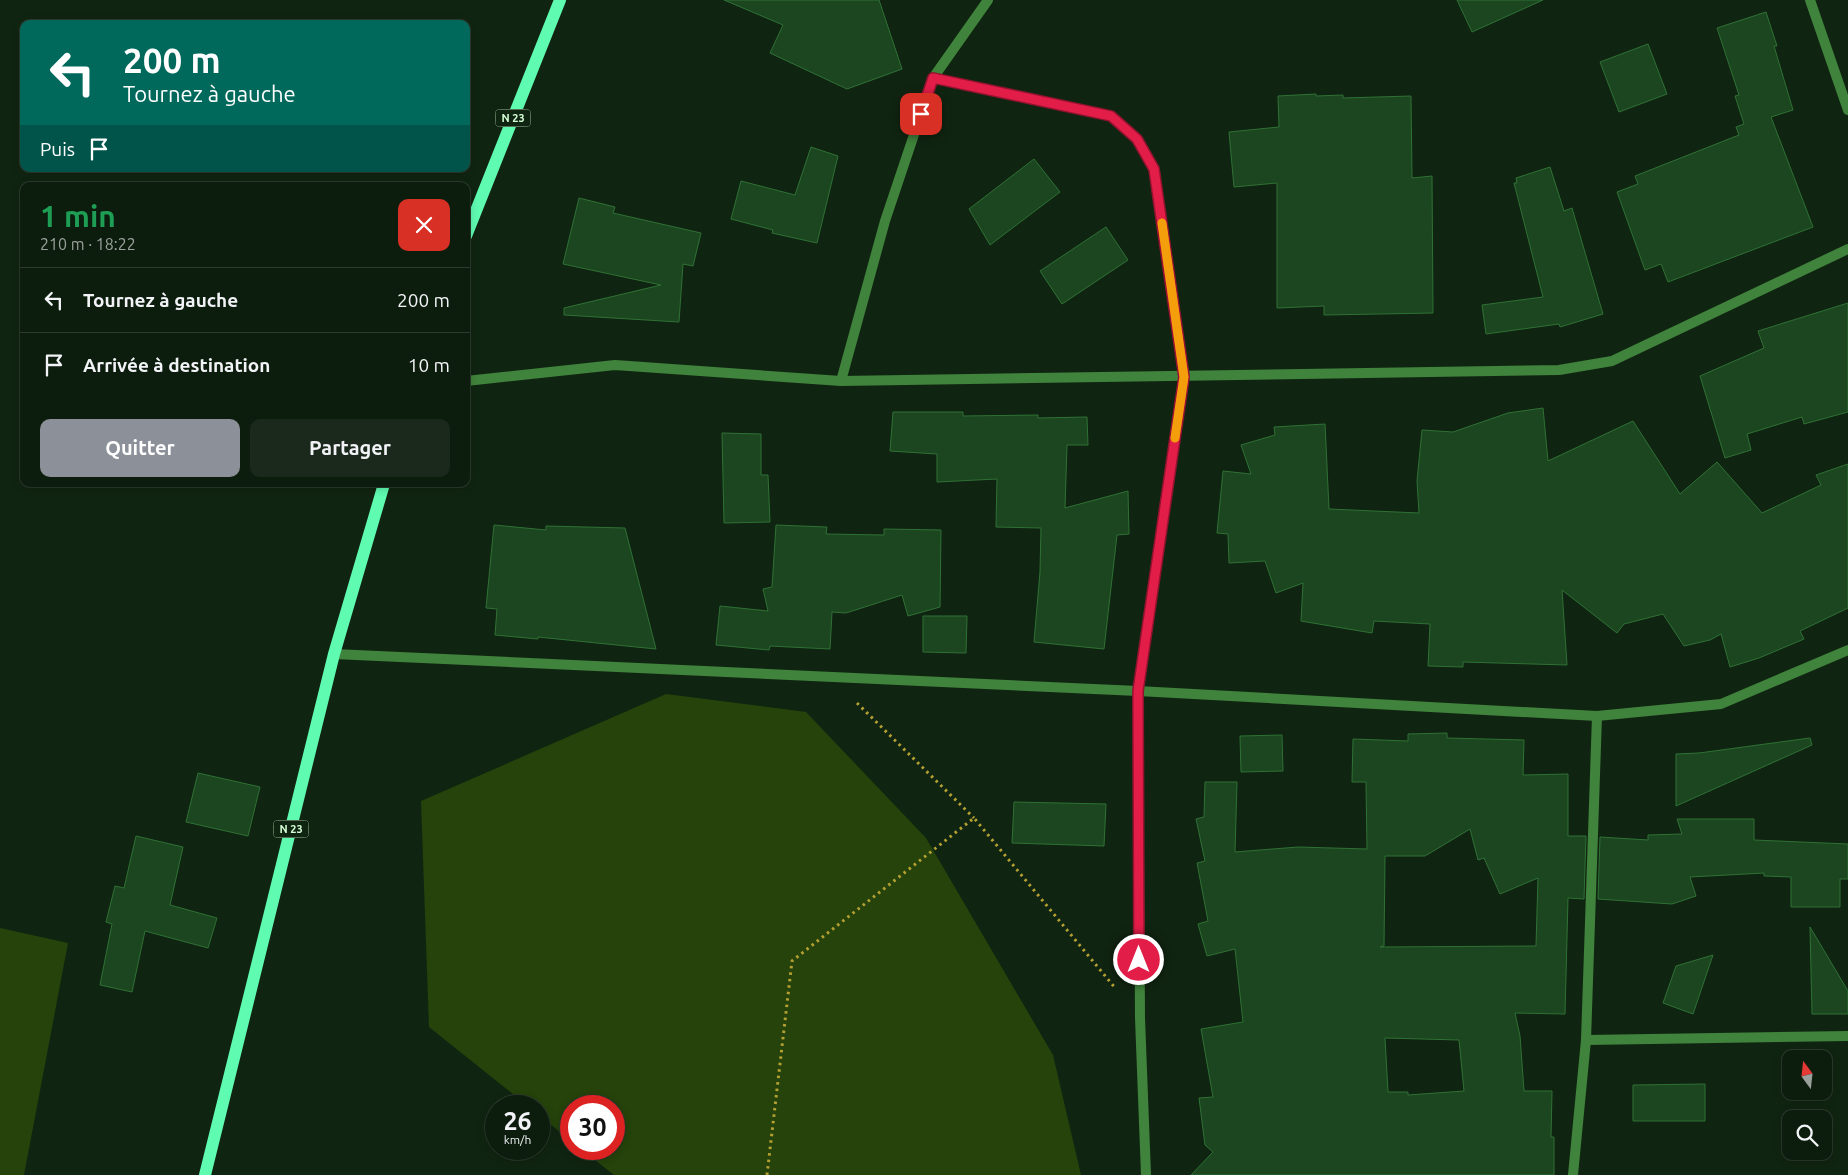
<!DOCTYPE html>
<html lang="fr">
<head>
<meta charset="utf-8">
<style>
  :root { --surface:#0c1c0d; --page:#1a291b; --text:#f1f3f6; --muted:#9aa19d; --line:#2c3a2e; --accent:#8c9099 }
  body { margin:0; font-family:Ubuntu,sans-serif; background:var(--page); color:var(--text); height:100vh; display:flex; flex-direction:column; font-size:19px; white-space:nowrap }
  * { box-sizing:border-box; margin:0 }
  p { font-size:16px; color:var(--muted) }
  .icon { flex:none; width:28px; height:28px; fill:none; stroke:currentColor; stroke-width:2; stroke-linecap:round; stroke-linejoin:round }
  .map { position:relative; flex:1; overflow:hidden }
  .sheet { position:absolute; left:20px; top:182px; width:450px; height:305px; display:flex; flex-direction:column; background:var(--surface); border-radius:10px; box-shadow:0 2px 8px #0003,0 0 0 1px var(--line) }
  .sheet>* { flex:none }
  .banner { position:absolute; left:20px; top:20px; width:450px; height:152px; border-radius:10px; box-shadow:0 2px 8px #0003,0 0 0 1px var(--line); background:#00695c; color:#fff; overflow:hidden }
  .needle { width:32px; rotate:345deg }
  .buttons { position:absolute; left:1782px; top:1050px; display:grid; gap:10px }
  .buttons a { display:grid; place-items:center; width:50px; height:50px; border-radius:10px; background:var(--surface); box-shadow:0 2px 8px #0003,0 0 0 1px var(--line); font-size:25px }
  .speed { position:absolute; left:485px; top:1095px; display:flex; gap:10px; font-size:25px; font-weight:700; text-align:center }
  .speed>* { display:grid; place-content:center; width:65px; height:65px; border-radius:50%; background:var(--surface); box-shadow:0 2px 8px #0003,0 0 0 1px var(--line); line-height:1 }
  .speed small { font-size:12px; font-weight:400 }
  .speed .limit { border:8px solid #d22; background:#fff; color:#111 }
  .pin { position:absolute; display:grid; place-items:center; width:42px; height:42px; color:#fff; margin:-21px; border-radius:10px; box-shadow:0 2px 8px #0006 }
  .me { position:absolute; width:55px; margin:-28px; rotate:0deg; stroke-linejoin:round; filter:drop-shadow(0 0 4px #0008) }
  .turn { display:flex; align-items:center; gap:18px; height:105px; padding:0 20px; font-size:22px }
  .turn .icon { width:65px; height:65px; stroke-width:2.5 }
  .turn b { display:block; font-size:35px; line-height:42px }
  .then { display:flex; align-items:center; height:48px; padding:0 20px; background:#0003; gap:10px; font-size:19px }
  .round { display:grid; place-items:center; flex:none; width:52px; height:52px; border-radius:10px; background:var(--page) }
  .head { display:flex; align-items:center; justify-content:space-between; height:85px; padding:0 20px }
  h1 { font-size:30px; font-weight:600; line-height:38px; color:#1e9e55 }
  .primary-button { display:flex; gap:10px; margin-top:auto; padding:10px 20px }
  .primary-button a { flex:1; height:58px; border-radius:10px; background:var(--accent); color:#fff; font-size:20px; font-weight:600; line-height:58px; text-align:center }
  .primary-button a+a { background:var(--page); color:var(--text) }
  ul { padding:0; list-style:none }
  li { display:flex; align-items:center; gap:15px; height:65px; padding:0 20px; border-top:1px solid var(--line) }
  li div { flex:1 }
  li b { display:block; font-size:19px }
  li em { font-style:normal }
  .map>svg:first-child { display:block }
  .water { fill:#25430b }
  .building { fill:#1c4620; stroke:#2f7135; fill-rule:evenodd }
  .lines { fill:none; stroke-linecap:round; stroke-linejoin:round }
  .path { stroke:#b5a032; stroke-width:3; stroke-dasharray:2.5 4; stroke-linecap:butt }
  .minor { stroke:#40833c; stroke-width:10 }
  .primary { stroke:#5ffbb1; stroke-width:12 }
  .route-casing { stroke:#92132f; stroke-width:12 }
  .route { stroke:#e11d48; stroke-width:9 }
  .slow { stroke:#f59e0b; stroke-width:9 }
  .labels { text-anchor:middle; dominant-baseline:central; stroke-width:4; stroke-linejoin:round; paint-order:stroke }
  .shield { fill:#102511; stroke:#9abd9b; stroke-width:1 }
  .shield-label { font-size:11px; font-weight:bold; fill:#d5fed6 }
</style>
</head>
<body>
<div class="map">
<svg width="1848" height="1175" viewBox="0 0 1848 1175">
  <rect width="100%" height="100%" fill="#102511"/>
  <!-- water -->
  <g class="water">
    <polygon points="666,694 806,712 926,838 1053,1055 1081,1175 614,1175 581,1149 614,1149 614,1106 571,1106 571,1141 539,1115 539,1106 528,1106 429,1027 421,801"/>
    <polygon points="0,928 68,943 24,1175 0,1175"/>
  </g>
  <!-- building -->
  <g class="building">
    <polygon points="724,0 879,0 902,69 847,89 770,53 783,25"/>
    <polygon points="1457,0 1543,0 1472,32"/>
    <polygon points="1766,12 1777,46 1774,46 1793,110 1771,117 1813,227 1668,282 1661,264 1645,270 1617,192 1638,184 1635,176 1739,135 1736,127 1744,124 1735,96 1739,95 1717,28"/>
    <polygon points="1648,44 1667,94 1619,112 1600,62"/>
    <polygon points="1316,94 1316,96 1343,95 1343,98 1411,96 1412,178 1432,176 1433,313 1324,315 1324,306 1277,308 1277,183 1234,187 1229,132 1279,127 1278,96"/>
    <polygon points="811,147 838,156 817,243 772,233 773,230 731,219 741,181 795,195"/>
    <polygon points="1034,159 1060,192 990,245 969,209"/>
    <polygon points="1550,167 1564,211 1572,208 1603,314 1560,327 1559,324 1486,334 1482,305 1543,297 1514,183 1517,183 1516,178"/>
    <polygon points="579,198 615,207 613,213 701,233 693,266 683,264 679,322 564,315 564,308 661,285 563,264"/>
    <polygon points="1106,227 1128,260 1062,304 1040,271"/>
    <polygon points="1848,303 1848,412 1804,424 1802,417 1747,434 1751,450 1725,458 1700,376 1764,348 1758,331"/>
    <polygon points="1543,408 1548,461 1633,421 1680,494 1717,462 1762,513 1821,485 1816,475 1848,464 1848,608 1800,631 1804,639 1759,658 1730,667 1721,634 1710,640 1684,646 1663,614 1624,624 1617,633 1562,590 1567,665 1463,662 1463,667 1428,666 1430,624 1374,621 1372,633 1301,621 1303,583 1276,593 1265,561 1229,563 1228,534 1217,533 1223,471 1251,474 1241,445 1275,435 1274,427 1325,424 1329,509 1419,513 1417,481 1422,430 1453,432 1508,413"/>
    <polygon points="893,412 963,412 963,416 1038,415 1038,418 1087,417 1088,445 1067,445 1065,508 1128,491 1129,534 1117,535 1104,649 1034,642 1040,572 1041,528 996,527 997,479 937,482 937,454 890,451"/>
    <polygon points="722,433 761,434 761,475 768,475 770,522 724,523"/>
    <polygon points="494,525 546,530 546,526 625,528 656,649 538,637 538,639 495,635 497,609 486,608"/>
    <polygon points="776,525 827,527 826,534 884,535 884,529 941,530 940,607 908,616 902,595 846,613 832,612 830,649 770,646 769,650 716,645 720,606 768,611 763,589 772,587"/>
    <polygon points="923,616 967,616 966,653 923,652"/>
    <path d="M1447,733v5l77,2 -1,35 45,-1v62h18l-2,63 -16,-1 -3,116 -50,-1 5,23 4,55h28l-1,46h3v38h-363l22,-23 -8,-7 -6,-47 14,-1 -12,-68 42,-7 -8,-73 -28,7 -9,-32 10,-3 -11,-58 8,-2 -9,-42 8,-2 1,-35h32l-2,70 63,-5 69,2 -1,-67h-14l1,-43 55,2v-7zM1470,829l8,31 6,-2 16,36 38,-16 -2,68 -156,1 4,-1 1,-90h40zM1385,1038l74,2 5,51 -56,4v-3h-20z"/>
    <polygon points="1282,735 1283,771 1241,772 1240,736"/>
    <polygon points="1810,738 1812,745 1676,806 1676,754 1699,753"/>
    <polygon points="198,773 260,787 248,836 186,822"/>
    <polygon points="1014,802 1106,804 1104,846 1012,843"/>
    <polygon points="1677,819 1754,819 1754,840 1848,844 1848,879 1840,879 1840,907 1791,907 1791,877 1764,876 1764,873 1690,877 1696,896 1672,904 1598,899 1600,837 1648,840 1648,835 1682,834"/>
    <polygon points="136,836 183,847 170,905 217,918 208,948 145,931 132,992 100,985 112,924 106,922 115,886 124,888"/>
    <polygon points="1810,927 1848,991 1848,1014 1812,1014"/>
    <polygon points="1713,955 1693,1014 1663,1003 1676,966"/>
    <polygon points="1705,1084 1705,1121 1633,1121 1633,1085"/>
  </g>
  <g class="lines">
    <!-- path -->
    <g class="path">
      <polyline points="857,703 974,818"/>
      <polyline points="767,1175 792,961 974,818 1116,989"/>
    </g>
    <!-- minor -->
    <g class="minor">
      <polyline points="1810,0 1848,110"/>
      <polyline points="933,78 1111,116 1137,139 1154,169 1184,377 1138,691 1140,1018 1146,1175"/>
      <polyline points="466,381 615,365 841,381 1559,370 1612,361 1848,249"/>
      <polyline points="841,381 885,221 933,78 988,0"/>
      <polyline points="334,654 1138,691 1597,716 1721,704 1848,650"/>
      <polyline points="1586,1040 1848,1036"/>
      <polyline points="1573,1175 1586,1040 1597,716"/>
    </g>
    <!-- primary -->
    <g class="primary">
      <polyline points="466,236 560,0"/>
      <polyline points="205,1175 334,654 384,484"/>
    </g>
  </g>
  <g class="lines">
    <!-- route casing -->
    <g class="route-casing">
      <polyline id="route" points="921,114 933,78 1111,116 1137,139 1154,169 1184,377 1138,691 1139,960"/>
    </g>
    <!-- route -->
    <use href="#route" class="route"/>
    <!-- slow -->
    <polyline class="slow" points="1162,223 1184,377 1175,438"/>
  </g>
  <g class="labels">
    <!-- shield labels -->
    <g class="shield">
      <rect x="495.5" y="109.5" width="35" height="17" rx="4"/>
      <rect x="273.5" y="820.5" width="35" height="17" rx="4"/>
    </g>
    <g class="shield-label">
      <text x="513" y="118">N 23</text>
      <text x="291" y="829">N 23</text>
    </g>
  </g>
</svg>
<div class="buttons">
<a><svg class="needle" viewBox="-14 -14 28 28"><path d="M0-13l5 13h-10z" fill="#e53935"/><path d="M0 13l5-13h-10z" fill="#9aa19d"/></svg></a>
<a><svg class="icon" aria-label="search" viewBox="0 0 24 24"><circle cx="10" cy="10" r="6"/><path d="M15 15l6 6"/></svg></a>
</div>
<div class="speed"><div>26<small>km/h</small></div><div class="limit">30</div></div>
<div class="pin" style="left:921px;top:114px;background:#d93025"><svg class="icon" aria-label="arrive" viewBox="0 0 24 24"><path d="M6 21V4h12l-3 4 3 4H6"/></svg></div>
<svg class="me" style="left:1139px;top:960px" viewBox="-20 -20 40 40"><circle r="17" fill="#e11d48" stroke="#fff" stroke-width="3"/><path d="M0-11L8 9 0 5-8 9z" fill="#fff"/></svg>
<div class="banner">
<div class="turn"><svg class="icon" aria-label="left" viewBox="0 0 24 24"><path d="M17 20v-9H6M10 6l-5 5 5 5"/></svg><div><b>200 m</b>Tournez à gauche</div></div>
<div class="then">Puis<svg class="icon" aria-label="arrive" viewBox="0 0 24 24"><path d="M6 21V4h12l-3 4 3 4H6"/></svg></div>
</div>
<section class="sheet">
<div class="head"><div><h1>1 min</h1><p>210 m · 18:22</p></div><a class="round" style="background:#d93025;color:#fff"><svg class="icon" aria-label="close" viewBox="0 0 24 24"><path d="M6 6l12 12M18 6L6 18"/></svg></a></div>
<ul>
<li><svg class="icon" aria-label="left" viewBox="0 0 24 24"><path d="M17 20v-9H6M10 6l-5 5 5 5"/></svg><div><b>Tournez à gauche</b></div><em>200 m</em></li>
<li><svg class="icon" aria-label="arrive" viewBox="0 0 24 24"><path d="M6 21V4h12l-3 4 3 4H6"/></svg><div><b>Arrivée à destination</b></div><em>10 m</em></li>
</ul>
<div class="primary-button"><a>Quitter</a><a>Partager</a></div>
</section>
</div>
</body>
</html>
